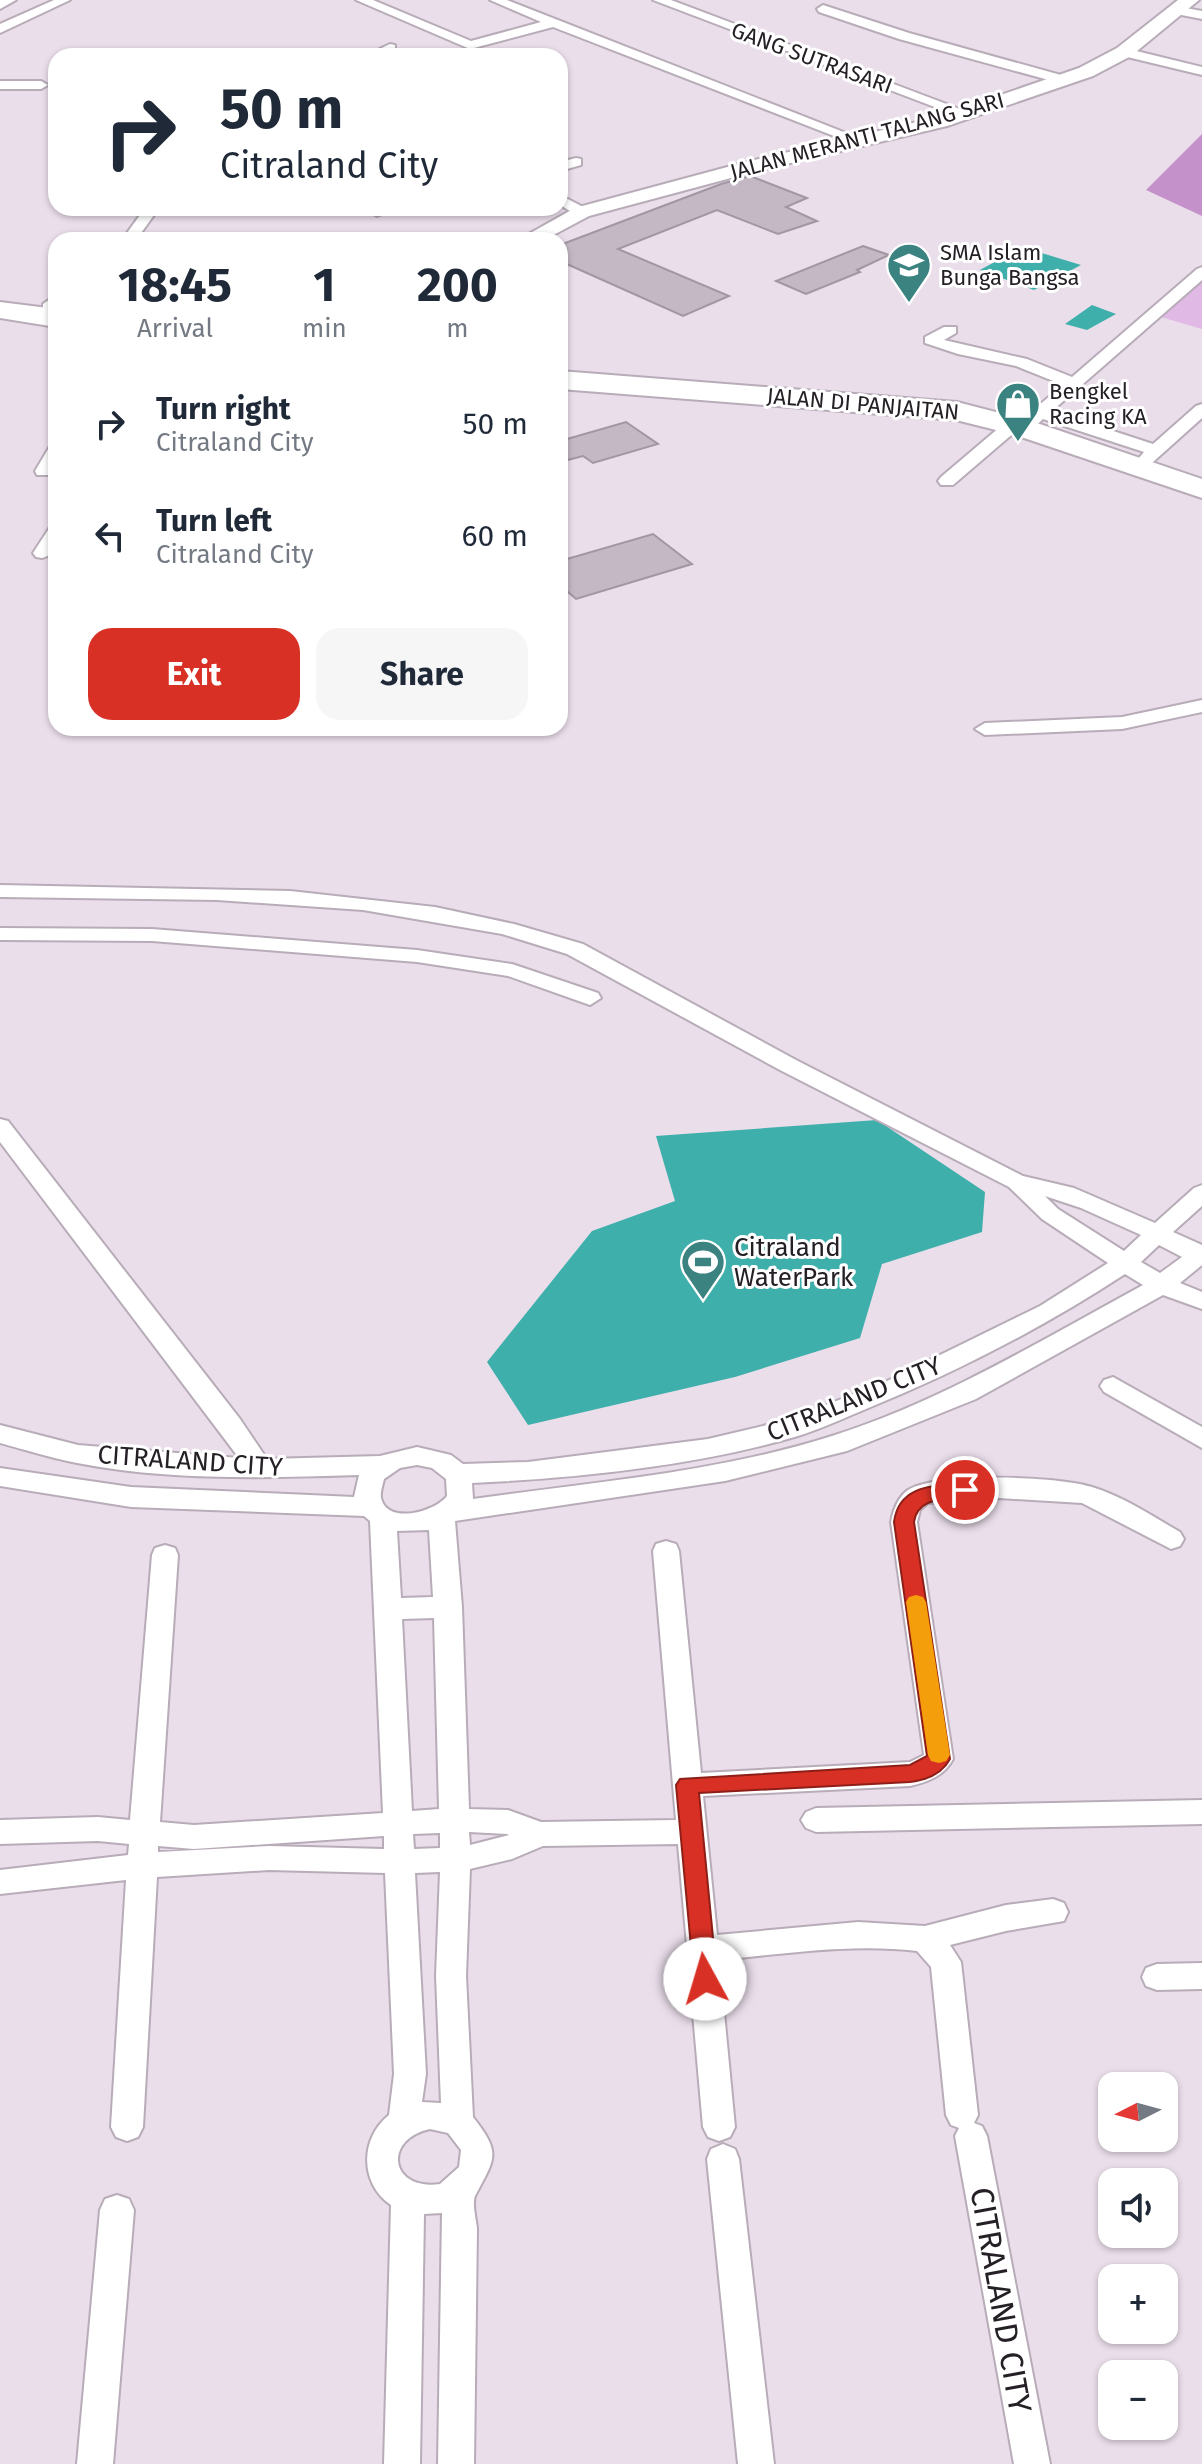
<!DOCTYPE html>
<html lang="en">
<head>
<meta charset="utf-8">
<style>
  :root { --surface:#fff; --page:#f6f6f7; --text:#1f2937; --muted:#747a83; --accent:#d93025 }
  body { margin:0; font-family:"Fira Sans",sans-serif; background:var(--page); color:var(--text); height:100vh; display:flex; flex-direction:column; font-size:30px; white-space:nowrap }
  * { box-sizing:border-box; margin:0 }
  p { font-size:26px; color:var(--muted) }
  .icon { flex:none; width:44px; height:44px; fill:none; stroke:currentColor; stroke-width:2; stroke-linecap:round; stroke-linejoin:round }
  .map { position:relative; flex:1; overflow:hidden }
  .sheet { position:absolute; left:48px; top:232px; width:520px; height:504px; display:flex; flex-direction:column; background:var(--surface); border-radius:24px; box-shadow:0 2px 6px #0004 }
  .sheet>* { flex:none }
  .banner { position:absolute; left:48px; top:48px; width:520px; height:168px; border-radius:24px; box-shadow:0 2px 6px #0004; background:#fff; color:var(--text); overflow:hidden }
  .needle { width:52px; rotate:264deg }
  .fabs { position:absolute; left:1098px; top:2072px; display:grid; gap:16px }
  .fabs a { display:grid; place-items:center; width:80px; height:80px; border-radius:16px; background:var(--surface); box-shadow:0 2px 6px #0004; font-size:40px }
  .pin { position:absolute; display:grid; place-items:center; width:68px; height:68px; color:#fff; margin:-34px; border:4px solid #fff; border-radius:50%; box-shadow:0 2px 8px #0007 }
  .me { position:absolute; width:88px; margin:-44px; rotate:354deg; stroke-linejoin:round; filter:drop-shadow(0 0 6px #0008) }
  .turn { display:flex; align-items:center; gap:28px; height:168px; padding:0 40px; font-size:36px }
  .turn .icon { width:104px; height:104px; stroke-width:2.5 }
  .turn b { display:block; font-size:56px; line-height:68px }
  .eta { display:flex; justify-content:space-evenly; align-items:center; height:136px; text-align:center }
  .eta b { font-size:48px; font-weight:700; line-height:56px }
  .primary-button { display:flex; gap:16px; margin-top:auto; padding:16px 40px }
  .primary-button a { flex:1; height:92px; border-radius:24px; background:var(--accent); color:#fff; font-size:32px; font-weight:700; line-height:92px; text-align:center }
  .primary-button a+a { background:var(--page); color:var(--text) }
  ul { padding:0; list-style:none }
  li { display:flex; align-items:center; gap:24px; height:112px; padding:0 40px }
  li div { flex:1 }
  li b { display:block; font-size:30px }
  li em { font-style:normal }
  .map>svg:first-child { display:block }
  .green { fill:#e0b9e4 }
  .forest { fill:#c591ca }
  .water { fill:#3eafaa }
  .building { fill:#c3b8c4; stroke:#a197a2; stroke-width:2 }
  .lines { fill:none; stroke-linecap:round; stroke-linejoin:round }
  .street-casing { stroke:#b7acb8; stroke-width:4 }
  .secondary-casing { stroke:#b7acb8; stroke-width:4 }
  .highway-casing { stroke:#b7acb8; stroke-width:4 }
  .street { fill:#fff; fill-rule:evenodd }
  .secondary { fill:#fff; fill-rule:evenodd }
  .highway { fill:#fff; fill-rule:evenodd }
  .route { fill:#d93025; stroke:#8d1f18; stroke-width:2 }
  .slow { fill:#f59e0b }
  .labels { text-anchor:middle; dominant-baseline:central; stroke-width:6; stroke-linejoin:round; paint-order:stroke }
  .far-street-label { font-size:22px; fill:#252025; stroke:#fff }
  .far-poi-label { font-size:22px; fill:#252025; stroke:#fff; text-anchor:start }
  .poi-label { font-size:26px; fill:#252025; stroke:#fff; text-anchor:start }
  .street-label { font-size:26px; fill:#252025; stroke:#fff }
  .near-street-label { font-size:32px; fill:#252025; stroke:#fff }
</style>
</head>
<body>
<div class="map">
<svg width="1202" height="2464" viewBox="0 0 1202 2464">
  <rect width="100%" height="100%" fill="#eadeeb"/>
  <!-- green -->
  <polygon class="green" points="1202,280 1202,329 1161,317"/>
  <!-- forest -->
  <polygon class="forest" points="1202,134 1202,216 1146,190"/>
  <!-- water -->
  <g class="water">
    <polygon points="1022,247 1081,265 1034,290 980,270"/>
    <polygon points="1092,305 1116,314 1087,330 1065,324"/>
    <polygon points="877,1120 985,1192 982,1232 882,1264 860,1338 735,1377 528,1425 487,1362 592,1231 675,1201 656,1136"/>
  </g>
  <!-- building -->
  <g class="building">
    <polygon points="750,176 807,198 786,207 817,221 778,234 717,210 618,249 729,296 683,316 560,261 560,245 721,184"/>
    <polygon points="863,246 889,255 857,270 860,272 806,294 776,281"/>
    <polygon points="626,422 658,444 593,463 583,456 560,462 560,441"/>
    <polygon points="653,534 692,564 576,599 560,585 560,561"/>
  </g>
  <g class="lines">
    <!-- street casing -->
    <g class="street-casing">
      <g id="street">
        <polygon points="0,0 16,0 0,9"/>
        <polygon points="54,0 70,0 0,33 0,24"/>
        <polygon points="356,0 373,0 471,41 541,22 490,0 507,0 864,140 852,143 553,27 470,49"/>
        <polygon points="653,0 671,0 973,114 961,117"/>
        <polygon points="823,5 909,33 1068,77 1070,80 1063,84 899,39 819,12 817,9"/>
        <polygon points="1175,6 1202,11 1202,19 1171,13 1171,7"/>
        <polygon points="390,44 395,45 395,51 383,56 365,56"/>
        <polygon points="1124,48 1202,67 1202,75 1119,55 1117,52"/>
        <polygon points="0,81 41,81 48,85 41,89 0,89"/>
        <polygon points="576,158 581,159 581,165 560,171 560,162"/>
        <polygon points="560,195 587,209 589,212 587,215 577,215 560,205"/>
        <polygon points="145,208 159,208 136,240 122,240"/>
        <polygon points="375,208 397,208 377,216 370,212"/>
        <polygon points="383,234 388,235 389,240 374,240"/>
        <polygon points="1202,267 1202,280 1052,411 1153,444 1196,406 1202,404 1202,418 1153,462 1141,462 1139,458 1144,452 1043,419 1029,432 1016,431 953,485 941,485 938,481 941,477 1007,421 1019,422 1063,385 1016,366 958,354 925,343 925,337 944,327 956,327 956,333 944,340 1027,359 1072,377 1197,269"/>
        <polygon points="56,295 56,308 43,310 43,304"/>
        <path d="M56,445c0,12 0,19 -7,30h-12l-2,-4 15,-25z"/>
        <path d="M56,526c0,13 1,29 -14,32l-6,-1 -3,-4 17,-26z"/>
        <polygon points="1202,700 1202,712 1122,729 985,735 975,729 985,723 1122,717"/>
        <path d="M0,885l290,6 145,16 79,17 69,20 213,116 227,116 51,12 81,35 39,-35 8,-3v21l-29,26 29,13v20l-22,18 22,9v17l-39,-14 -187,104 -129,52 -122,30 -270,40 7,86 7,202 39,1 33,12 135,-2 -23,-269 3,-7 10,-3 10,3 3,7 22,222 209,-11 14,-7 -33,-233c2,-11 7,-25 17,-32 31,-18 149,-14 184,-3 32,10 60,29 88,45l4,7 -4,7 -9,3 -89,-46 -83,-5 -71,5 -8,7 -3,12 36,237c-9,17 -25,23 -43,27l-207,10 14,139 141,-13 67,4 81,-21 47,-6 11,4 4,9 -4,9 -58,10 -56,14 11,17 17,153 -4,8 8,3 5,10 63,328h-36l-59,-328 4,-8 -8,-3 -5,-10 -15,-148 -14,-16c-66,-8 -133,3 -198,9l16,167 -5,10 -11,4 -11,-4 -5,-10 -25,-283 -135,2 -31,13 -42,10 -4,107 7,141c29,37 22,41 2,79 -3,8 1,23 2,32l-3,236h-36l4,-251 -18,1 -4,250h-36l7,-259c-31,-21 -32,-66 -2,-90l5,-41 -9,-201 -116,-3 -112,7 -14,250 -5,10 -11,4 -11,-4 -5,-10 15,-247 -126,14v-24l128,-15 1,-11 -31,-3 -98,3v-24l98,-3 32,3 22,-265 3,-7 10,-3 10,3 3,7 -18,267 34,3 189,-12 -13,-292 -6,-5 -233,-9 -131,-21v-18l131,19 223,10 5,-22c-93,3 -190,6 -282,-12 -26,-5 -51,-13 -77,-20v-18l78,20 161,13 -239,-316v-23l8,2 232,298 27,40 113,-3 37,-9 34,8 12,9 65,-2 180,-23 80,-19 99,-39 153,-75 68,-43 -66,-44 -33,-32 -229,-117 -213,-116 -65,-20 -139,-24 -146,-10 -217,-3zM1045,1196l36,12 60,27 -17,16 -66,-42zM1159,1245l23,12 -22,16 -19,-11zM1125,1274l18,11c-101,55 -201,116 -311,151 -116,37 -240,46 -359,63l-1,-16c107,-5 224,-17 326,-47 23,-7 46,-18 68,-27 91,-37 178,-82 259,-135zM417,1465l15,3 14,11 1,17c-12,16 -60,29 -66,2 -1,-6 2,-14 3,-19l16,-11zM429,1530l4,67 -32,1 -4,-67zM434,1618l5,191 -27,2 -10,-192zM469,1832l38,2 2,1 -39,10zM440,1833v15l-26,1 -1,-15zM384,1836v13l-115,-3 -111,6v-6l36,3zM440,1872l-4,104 5,127 -19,-1 4,-28 -11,-201zM430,2129l18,4 13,17 -2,17 -19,17c-51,7 -57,-45 -10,-55z"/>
        <polygon points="0,928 152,929 417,950 512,964 598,993 601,998 590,1005 508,976 417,962 152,941 0,940"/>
        <polygon points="1113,1377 1202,1427 1202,1448 1104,1392 1100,1386 1104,1380"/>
        <polygon points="1202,1800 1202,1824 816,1832 806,1828 801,1820 806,1812 816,1808"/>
        <polygon points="1202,1963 1202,1989 1157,1990 1146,1986 1142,1977 1146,1968 1157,1964"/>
        <polygon points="723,2144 735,2149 739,2159 774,2464 738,2464 707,2159 711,2149"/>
        <polygon points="117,2195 129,2199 134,2210 113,2464 77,2464 100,2210 105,2199"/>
      </g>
    </g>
    <!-- secondary casing -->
    <g class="secondary-casing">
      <polygon id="secondary" points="1178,0 1199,0 1131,56 1093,76 947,126 757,171 589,216 544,240 518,240 575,208 746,162 934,118 1079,68 1117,48"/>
    </g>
    <!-- highway casing -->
    <g class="highway-casing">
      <g id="highway">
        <polygon points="0,302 56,309 56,327 0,318"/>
        <polygon points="560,371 957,402 1034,422 1202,479 1202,498 1012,434 956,420 560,389"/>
      </g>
    </g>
    <!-- street -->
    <use href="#street" class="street"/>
    <!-- secondary -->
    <use href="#secondary" class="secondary"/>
    <!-- highway -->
    <use href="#highway" class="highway"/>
  </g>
  <!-- route -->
  <path class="route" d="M965,1483l7,2 3,5 -3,5c-21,6 -54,-1 -58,27l36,237c-8,15 -24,21 -40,23l-211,11 18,186 -3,7 -9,3 -8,-3 -3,-7 -18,-194 4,-6 230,-14 17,-9 -33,-234c5,-38 41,-36 71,-39z"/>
  <!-- slow -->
  <polygon class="slow" points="916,1595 923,1597 926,1602 950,1755 946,1761 939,1763 931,1761 928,1755 906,1602 909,1597"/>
  <!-- icons -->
  <defs>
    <g id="school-pin" transform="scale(2.3)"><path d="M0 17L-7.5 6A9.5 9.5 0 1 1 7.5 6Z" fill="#3b8380" stroke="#fff"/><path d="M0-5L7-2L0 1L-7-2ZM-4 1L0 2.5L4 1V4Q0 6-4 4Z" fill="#fff"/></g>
    <g id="shop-pin" transform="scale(2.3)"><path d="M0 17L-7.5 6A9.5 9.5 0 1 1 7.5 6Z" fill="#3b8380" stroke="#fff"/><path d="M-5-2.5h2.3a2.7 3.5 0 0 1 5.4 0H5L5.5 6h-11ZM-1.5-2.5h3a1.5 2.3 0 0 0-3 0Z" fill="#fff"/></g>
    <g id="stadium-pin" transform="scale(2.3)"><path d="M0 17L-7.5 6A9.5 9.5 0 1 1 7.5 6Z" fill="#3b8380" stroke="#fff"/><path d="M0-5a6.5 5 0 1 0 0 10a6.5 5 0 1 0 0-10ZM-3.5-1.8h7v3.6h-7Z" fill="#fff"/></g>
  </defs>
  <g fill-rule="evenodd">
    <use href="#school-pin" x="909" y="265"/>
    <use href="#shop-pin" x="1018" y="404"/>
    <use href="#stadium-pin" x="703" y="1262"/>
  </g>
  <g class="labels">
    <!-- far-street labels -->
    <g class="far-street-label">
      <text transform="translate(812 58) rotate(20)">GANG SUTRASARI</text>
      <text transform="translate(867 136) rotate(-15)">JALAN MERANTI TALANG SARI</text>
      <text transform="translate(863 404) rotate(5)">JALAN DI PANJAITAN</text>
    </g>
    <!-- far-poi labels -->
    <g class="far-poi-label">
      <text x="940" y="252">SMA Islam<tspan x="940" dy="25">Bunga Bangsa</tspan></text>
      <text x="1049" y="391">Bengkel<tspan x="1049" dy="25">Racing KA</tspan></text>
    </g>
    <!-- poi labels -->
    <g class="poi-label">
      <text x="734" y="1247">Citraland<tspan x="734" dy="30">WaterPark</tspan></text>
    </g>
    <!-- street labels -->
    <g class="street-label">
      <text transform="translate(854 1399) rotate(-22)">CITRALAND CITY</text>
      <text transform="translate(190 1461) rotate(4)">CITRALAND CITY</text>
    </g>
    <!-- near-street labels -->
    <g class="near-street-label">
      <text transform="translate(1001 2300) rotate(80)">CITRALAND CITY</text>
    </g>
  </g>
</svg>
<div class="fabs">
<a><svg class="needle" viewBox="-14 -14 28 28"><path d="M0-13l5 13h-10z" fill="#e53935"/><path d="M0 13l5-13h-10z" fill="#747a83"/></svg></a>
<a><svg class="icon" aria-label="sound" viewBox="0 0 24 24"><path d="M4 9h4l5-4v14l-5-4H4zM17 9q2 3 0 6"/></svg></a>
<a>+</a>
<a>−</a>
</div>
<div class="pin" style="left:965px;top:1490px;background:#d93025"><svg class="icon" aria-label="arrive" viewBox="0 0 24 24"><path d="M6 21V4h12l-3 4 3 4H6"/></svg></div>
<svg class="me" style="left:705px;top:1979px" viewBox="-20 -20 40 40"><circle r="19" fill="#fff"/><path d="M0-13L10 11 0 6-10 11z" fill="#d93025"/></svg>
<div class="banner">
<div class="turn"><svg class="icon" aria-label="right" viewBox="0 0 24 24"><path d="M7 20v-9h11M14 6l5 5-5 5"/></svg><div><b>50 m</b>Citraland City</div></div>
</div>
<section class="sheet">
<div class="eta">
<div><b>18:45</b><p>Arrival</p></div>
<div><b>1</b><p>min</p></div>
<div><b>200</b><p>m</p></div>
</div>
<ul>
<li><svg class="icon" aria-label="right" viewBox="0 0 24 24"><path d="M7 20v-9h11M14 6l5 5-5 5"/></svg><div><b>Turn right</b><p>Citraland City</p></div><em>50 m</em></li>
<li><svg class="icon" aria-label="left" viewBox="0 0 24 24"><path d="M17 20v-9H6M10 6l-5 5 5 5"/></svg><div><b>Turn left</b><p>Citraland City</p></div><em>60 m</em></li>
</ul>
<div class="primary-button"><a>Exit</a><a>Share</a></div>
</section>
</div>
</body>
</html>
